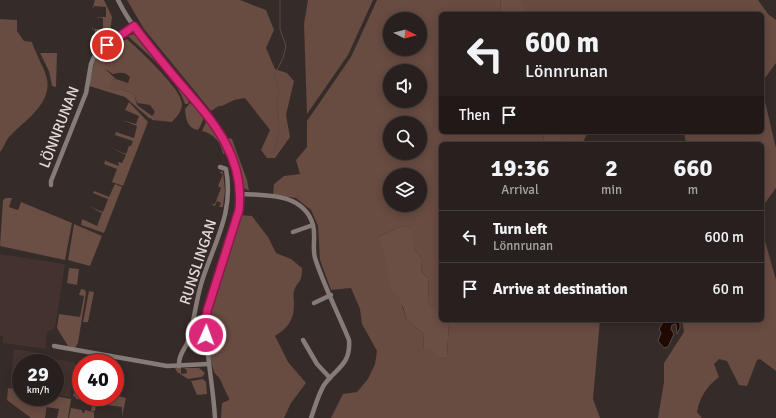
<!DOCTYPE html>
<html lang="en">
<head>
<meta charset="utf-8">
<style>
  :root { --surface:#28201e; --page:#302827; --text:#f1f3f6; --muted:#a5a3a4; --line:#443e3c }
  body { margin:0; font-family:Signika,sans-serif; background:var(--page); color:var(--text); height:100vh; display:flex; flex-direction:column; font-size:15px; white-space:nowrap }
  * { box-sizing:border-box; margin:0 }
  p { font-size:13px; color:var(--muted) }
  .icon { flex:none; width:22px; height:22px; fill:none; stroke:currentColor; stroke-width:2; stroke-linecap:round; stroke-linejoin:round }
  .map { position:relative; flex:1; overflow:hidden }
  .panel { position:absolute; left:439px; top:142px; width:325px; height:180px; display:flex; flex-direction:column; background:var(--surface); border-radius:6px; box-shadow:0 2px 10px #0003,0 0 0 1px var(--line) }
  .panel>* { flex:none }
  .guide { position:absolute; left:439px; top:12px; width:325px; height:122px; border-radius:6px; box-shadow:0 2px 10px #0003,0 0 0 1px var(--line); background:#28201e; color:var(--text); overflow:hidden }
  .needle { width:26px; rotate:96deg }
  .tools { position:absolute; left:383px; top:12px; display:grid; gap:8px }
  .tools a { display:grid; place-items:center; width:44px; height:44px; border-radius:50%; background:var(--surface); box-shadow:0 2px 10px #0003,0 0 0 1px var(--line); font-size:20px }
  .speed { position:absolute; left:12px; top:354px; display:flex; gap:8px; font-size:20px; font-weight:700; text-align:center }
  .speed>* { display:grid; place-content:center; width:52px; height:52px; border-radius:50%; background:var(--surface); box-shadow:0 2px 10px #0003,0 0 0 1px var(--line); line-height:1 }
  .speed small { font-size:10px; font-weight:400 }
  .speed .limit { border:6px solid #d22; background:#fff; color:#111 }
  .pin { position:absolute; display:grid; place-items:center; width:34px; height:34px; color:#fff; margin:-17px; border:2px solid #fff; border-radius:50%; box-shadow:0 1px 4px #0007 }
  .me { position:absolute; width:44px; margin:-22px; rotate:2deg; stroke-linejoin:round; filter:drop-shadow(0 0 3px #0008) }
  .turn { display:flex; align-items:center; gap:14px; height:84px; padding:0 20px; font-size:18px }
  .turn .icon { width:52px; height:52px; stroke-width:2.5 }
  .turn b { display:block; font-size:28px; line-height:34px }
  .then { display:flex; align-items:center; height:38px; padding:0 20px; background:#0003; gap:8px; font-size:15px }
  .eta { display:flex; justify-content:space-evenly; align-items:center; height:68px; text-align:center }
  .eta b { font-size:24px; font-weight:700; line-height:28px }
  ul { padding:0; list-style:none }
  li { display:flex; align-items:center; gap:12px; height:52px; padding:0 20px; border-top:1px solid var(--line) }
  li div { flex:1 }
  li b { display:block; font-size:15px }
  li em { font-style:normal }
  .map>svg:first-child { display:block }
  .built { fill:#43322d }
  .green { fill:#6b4e44 }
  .forest { fill:#684b41; fill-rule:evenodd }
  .water { fill:#220a04; stroke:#5c4944 }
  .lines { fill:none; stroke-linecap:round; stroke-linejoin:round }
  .stream { stroke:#5c4944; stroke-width:1 }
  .minor { stroke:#867b77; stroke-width:4.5 }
  .route-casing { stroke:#8e194d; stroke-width:10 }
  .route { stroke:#db2777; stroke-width:7 }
  .labels { text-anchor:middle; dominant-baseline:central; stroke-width:3.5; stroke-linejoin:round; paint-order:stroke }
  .street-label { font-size:15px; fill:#e3dcda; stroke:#352b28 }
</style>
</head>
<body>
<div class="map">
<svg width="776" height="418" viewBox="0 0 776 418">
  <rect width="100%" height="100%" fill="#352b28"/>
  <!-- built -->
  <g class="built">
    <polygon points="0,254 65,264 55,328 47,332 45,349 3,343 3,336 0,336"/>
    <polygon points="14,349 41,353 40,356 76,363 70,397 55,395 55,363 21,363 21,389 10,387"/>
  </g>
  <!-- green -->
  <g class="green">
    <polygon points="95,0 104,0 112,17 109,40 96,48 93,47 91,38 95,38 95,30 92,29 92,26 93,29 103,29 103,18 95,17 106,17 106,7 94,6 92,10"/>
    <polygon points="501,0 522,0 524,3 525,14 500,14"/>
    <path d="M134,34l5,2 39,48 10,16 1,3 -2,1h-2c-8,-26 -38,-50 -57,-68z"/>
    <path d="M108,47l-3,22 11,10 -4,1 9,9 13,5 3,11 15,11v3l-3,-1 -24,-21 -36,-11c4,-17 3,-29 19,-39z"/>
    <polygon points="40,53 57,53 56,87 52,86 49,71"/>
    <polygon points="129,102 148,122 123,186 112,182 117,169 104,164 106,159 106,161 119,166 118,162 122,163 126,155 111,148 126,154 129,146 131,146 133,141 115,135 116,132 134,138 137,126 122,120 136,124 139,116 125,110"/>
    <path d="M190,103c11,9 19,10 8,27 -11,-2 -12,-11 -13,-21z"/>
    <path d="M206,122l7,4 14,27 -4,1c-2,-12 -9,-20 -21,-23z"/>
    <polygon points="544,132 560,132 563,144 543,144"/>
    <polygon points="228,138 232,139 247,180 249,191 242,187 238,164"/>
    <polygon points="221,171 223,172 225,190 223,207 219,207 221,203 217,201 215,206 211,204 215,204 221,188 218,186 223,174 220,173"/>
    <polygon points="115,184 122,187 104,233 81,225 82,219 97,226 102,213 88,206 103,212 108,199 93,193 94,191 109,197"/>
    <polygon points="6,198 12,198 9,207 18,210 21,202 72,223 65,260 0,246 3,200"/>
    <polygon points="74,224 102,236 90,266 68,260"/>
    <polygon points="402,226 412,228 415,250 422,259 421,271 428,278 429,304 441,315 441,320 449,322 447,357 442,359 423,352 424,334 407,320 403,307 389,290 378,237"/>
    <polygon points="69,268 79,269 77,285 67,283"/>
    <polygon points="81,289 85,290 86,293 78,343 75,348 68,346 57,328 59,314 80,317 84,296 79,295"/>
    <polygon points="89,291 94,292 88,322 83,322"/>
    <polygon points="175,368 181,368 181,374 187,373 186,369 183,368 199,368 205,373 202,377 188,379 177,372"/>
    <polygon points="203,379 206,382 207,394 197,395 191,381"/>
    <polygon points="75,388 81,389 81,397 97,397 95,411 91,411 93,402 76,399 75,396 73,397"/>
    <polygon points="115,395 126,398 122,416 122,407 99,404 100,397 115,397"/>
    <polygon points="55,396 71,399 68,418 57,418 59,409 46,407 48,397"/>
    <polygon points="71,408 82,410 82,412 84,413 85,410 94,412 94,418 69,418"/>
  </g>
  <!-- forest -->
  <g class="forest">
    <polygon points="127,0 240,0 266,10 274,30 266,48 275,69 287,73 294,81 286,115 290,137 275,158 267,158 261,150 270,130 245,98 234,100 222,106 219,106 211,111 144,29"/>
    <polygon points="308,0 373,0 348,55 307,114 304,24"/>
    <path d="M377,0h124l-1,14h-59v118h103l-1,12h-102v171l-12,-10 -1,-27 -7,-7 1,-12 -7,-9 -4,-22 -9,-2 -24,11 8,23 4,30 8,5 9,25 17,14 -1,18 7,-4 12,11 5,-2 2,-35 -2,-2h153l-7,79 7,19h-269l12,-24 14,-2 11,-13 7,-15 2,-13 -15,-27 -2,-15 -9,-21 -20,2 -11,-30 -2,-34 -7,-16 -15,-12 -23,-3 1,-11 10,-8 16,-2 -4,-14 11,-13v-26l44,-64zM390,19h30v30h-30zM390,71h30v30h-30zM390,123h30v30h-30zM390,175h30v30h-30z"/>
    <polygon points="522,0 758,0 768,14 776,20 776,63 762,82 762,14 525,14"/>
    <path d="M0,19l17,1v11l7,10 8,1c4,13 13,27 15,37 5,25 -23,42 -37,57 -5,5 -6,12 -10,16z"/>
    <path d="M127,39c12,11 55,50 55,65 0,8 -6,13 -10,18l-20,-2v-4l3,-4 -5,-7 -13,-2 -3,-9 -13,-5 -4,3 -9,-4 4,-8 4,-1 12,4 2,-6c-6,-6 -11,-4 -17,-3l-8,-5c0,-17 7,-23 22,-30z"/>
    <polygon points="762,89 776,148 776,188 762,207 762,144 686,144 684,132 762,132"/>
    <polygon points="560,132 588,132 582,144 563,144"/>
    <path d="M240,215l12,1 16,21 8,16 15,6 11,9c0,16 -4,12 -8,23 -1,4 0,9 0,13 0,16 -6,24 -19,32l13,26 18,21 -15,20 -7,15h-63l1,-15 7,-3v-2c-4,-6 -6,-13 -9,-19 -2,-3 -5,-5 -6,-7 -16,-48 11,-111 26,-157z"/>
    <path d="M762,230l14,50v91l-16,-12 -3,1 -10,26 -8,-1 -12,-24 -8,-2 -5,5 5,13c-13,10 -19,20 -22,35l5,6h-44l6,-36v-19l20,-31 -2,-12h80z"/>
    <polygon points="8,388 21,390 21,397 48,397 45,418 31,418 7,400"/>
  </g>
  <!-- water -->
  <polygon class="water" points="664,320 675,320 680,323 680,328 677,334 676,324 672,325 671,329 674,334 668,347 664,348 658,341 661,333 659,329"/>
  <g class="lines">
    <!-- stream -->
    <path class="stream" d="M273,153c4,-8 7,-22 6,-30 -1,-11 -5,-21 1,-31l-6,-16 9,-18 3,-12 -6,-17v-29"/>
    <!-- minor -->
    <g class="minor">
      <path d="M118,0c34,71 131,122 121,210l-32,101c-3,36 6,71 8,107"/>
      <polyline points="51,185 51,181 86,93 91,64 94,57 101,49 134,26"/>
      <path d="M240,194c26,1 64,-1 73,31 3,11 -1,22 2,33 9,28 23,55 34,82 2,25 -13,28 -25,45 -6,10 -9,22 -13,33"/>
      <polyline points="293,232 313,225"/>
      <polyline points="314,303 331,295"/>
      <polyline points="303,340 317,364 330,378"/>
      <polyline points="54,346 167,366 209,364"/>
      <path d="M179,366c-1,-12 7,-17 10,-28 6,-20 7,-40 14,-60 13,-39 31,-67 23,-109l-6,-2"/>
    </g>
  </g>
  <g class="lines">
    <!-- route casing -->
    <g class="route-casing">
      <path id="route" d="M107,45l27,-19c14,19 29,37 44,55 33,38 67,74 61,129l-32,101 -1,24"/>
    </g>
    <!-- route -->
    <use href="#route" class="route"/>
  </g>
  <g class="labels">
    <!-- street labels -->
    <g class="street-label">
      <text transform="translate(59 127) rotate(-69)">LÖNNRUNAN</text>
      <text transform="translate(198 262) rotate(-72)">RUNSLINGAN</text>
    </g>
  </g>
</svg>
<div class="tools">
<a><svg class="needle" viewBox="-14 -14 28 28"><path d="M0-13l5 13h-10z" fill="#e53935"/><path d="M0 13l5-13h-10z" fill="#a5a3a4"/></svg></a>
<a><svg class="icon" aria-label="sound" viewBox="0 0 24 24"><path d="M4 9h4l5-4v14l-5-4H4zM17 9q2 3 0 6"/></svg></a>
<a><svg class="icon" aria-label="search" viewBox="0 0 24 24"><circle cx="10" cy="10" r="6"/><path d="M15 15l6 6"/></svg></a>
<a><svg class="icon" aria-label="layers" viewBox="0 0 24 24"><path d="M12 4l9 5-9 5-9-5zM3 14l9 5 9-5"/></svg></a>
</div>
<div class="speed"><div>29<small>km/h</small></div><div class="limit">40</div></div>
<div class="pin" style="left:107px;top:45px;background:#d93025"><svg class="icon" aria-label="arrive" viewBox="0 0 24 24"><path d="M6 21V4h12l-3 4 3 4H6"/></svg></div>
<svg class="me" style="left:206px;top:335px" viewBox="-20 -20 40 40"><circle r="17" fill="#db2777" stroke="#fff" stroke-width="3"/><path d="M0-11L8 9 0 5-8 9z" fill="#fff"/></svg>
<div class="guide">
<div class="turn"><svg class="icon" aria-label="left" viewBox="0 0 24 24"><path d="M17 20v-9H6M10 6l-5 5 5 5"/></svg><div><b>600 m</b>Lönnrunan</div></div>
<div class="then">Then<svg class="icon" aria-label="arrive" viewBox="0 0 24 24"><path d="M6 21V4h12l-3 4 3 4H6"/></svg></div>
</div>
<section class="panel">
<div class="eta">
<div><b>19:36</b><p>Arrival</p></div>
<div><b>2</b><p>min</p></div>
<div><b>660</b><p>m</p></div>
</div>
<ul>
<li><svg class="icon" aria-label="left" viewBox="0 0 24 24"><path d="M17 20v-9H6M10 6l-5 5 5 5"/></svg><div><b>Turn left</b><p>Lönnrunan</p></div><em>600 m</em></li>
<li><svg class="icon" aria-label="arrive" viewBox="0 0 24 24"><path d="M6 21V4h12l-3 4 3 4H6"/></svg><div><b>Arrive at destination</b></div><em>60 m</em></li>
</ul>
</section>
</div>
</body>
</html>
